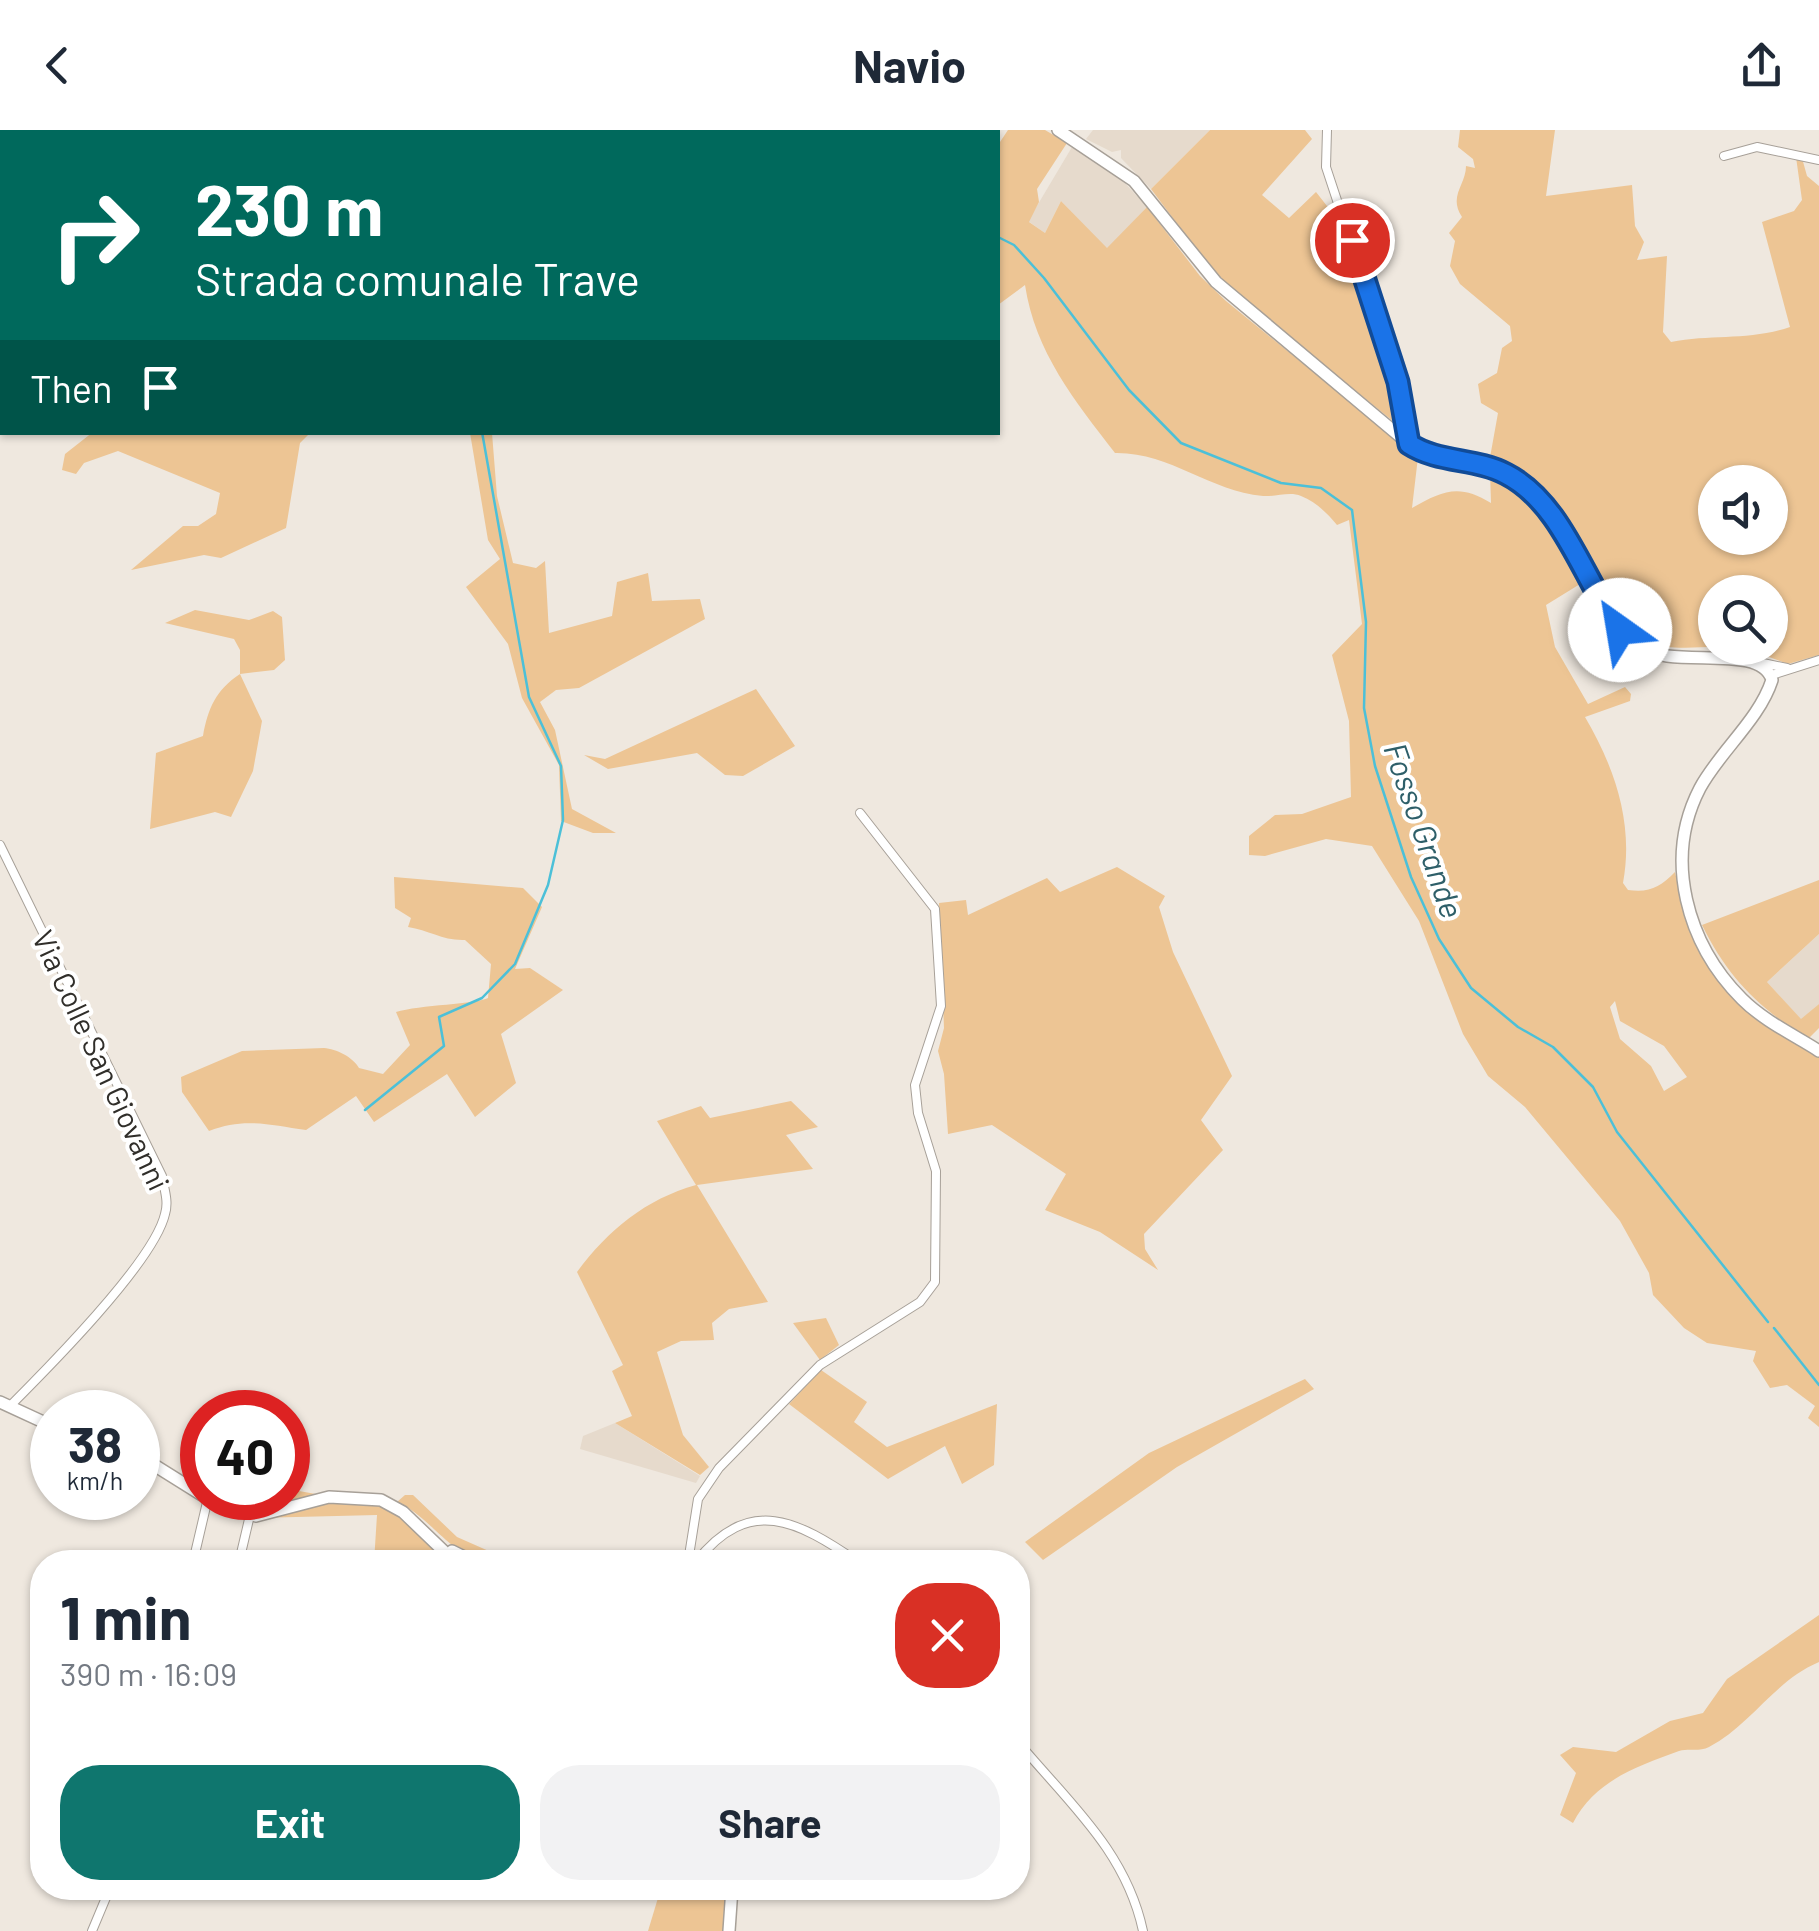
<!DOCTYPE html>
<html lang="en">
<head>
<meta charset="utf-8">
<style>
  :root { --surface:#fff; --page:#f2f2f3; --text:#1f2937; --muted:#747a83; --accent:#0f766e }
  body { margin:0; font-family:Barlow,sans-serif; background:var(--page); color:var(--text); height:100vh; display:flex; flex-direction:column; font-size:38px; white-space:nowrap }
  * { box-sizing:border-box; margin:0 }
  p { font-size:32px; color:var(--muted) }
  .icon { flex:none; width:55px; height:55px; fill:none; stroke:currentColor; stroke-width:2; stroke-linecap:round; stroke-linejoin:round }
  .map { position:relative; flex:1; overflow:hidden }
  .sheet { position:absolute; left:30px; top:1420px; width:1000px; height:350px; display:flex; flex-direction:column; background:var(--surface); border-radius:40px; box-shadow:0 2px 8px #0004 }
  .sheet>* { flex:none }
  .banner { position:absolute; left:0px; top:0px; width:1000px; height:305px; box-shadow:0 2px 8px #0004; background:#00695c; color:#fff; overflow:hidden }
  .fabs { position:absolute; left:1698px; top:335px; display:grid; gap:20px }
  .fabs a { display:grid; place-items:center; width:90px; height:90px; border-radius:50%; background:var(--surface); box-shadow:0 2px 8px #0004; font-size:50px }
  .speed { position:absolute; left:30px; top:1260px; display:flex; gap:20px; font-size:50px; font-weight:700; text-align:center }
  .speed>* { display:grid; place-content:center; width:130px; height:130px; border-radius:50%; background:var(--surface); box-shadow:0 2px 8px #0004; line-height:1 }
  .speed small { font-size:25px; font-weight:400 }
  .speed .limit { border:15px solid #d22; background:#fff; color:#111 }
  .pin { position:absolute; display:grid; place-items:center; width:85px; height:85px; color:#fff; margin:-42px; border:5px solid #fff; border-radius:50%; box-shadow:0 2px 10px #0007 }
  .me { position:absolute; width:110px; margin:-55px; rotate:328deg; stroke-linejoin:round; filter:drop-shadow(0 0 8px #0008) }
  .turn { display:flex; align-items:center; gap:35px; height:210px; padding:0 30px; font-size:45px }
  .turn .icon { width:130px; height:130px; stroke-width:2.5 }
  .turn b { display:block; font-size:70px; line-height:85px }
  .then { display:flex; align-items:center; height:95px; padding:0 30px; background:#0003; gap:20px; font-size:38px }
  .round { display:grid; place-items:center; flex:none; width:105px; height:105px; border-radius:40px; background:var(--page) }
  .head { display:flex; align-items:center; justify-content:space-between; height:170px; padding:0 30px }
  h1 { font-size:60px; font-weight:700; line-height:75px }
  .primary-button { display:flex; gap:20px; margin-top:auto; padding:20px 30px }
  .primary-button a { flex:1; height:115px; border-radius:40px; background:var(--accent); color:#fff; font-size:40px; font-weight:700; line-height:115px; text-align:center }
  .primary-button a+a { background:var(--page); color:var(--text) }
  header { display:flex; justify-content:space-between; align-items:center; height:130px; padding:0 30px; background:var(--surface); font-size:45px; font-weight:700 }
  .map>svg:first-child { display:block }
  .built { fill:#e6dacc }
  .green { fill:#edc594; fill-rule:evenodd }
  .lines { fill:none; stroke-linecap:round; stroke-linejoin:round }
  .stream { stroke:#4cc0d8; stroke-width:2.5 }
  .street-casing { stroke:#a7a098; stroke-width:10 }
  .secondary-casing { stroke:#a7a098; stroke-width:14 }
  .street { stroke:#fff; stroke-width:8 }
  .secondary { stroke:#fff; stroke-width:11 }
  .route-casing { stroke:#114b97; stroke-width:25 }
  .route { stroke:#1a73e8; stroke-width:18 }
  .labels { text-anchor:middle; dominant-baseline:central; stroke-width:8; stroke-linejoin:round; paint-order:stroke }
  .street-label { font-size:30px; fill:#302e2a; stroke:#fff }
  .water-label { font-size:32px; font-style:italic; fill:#2e5f69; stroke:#fff }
</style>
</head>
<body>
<header><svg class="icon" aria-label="back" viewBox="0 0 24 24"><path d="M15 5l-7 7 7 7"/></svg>Navio<svg class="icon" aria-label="share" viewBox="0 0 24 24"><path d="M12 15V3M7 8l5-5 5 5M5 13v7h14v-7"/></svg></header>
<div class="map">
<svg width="1819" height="1801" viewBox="0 0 1819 1801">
  <rect width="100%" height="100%" fill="#efe8df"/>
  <!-- built -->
  <g class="built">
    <polygon points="1093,0 1210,0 1151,59 1121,28 1121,20 1112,22 1086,9"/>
    <polygon points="1072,17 1122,50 1147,77 1107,119 1061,71 1045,103 1028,91"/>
    <polygon points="1819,804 1819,874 1801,890 1767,852"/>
    <polygon points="615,1293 700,1346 696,1353 580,1319 583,1306"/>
  </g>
  <!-- green -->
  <g class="green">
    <path d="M1008,0h37l22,13 -30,46 2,13 -10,20 16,11 16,-32 46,47 40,-41 53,69 26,25 192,156 -6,51c30,-17 47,-25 79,-5l-1,-32 43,33 52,77 -39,24 9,42 33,57 37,-17 6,7 -1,7 -45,16c30,51 49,107 38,166l5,7c22,3 32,-3 47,-18 19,92 62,142 144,185v370l-11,-9 7,-12 -28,-21 -17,3 -17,-27 3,-10 -49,-8 -23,-15 -31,-33 -4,-22 -29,-52 -95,-114 -37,-31 -25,-42 -44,-113 -47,-75 -46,-7 -61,17 -16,-1v-19l26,-21 27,-1 49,-17 -2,-76 -17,-66 30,-31 -13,-104 -12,5c-10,-12 -21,-23 -36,-29 -11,-5 -26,1 -38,0 -54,-5 -93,-44 -148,-43 -40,-52 -80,-101 -90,-168l-27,20v-160zM1615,871l5,20 44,25 23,31 -23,14 -13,-25 -31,-27 -10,-32z"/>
    <polygon points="1210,0 1305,0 1312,9 1262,65 1289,88 1316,62 1327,76 1335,77 1403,292 1399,296 1238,166 1202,127 1151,59"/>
    <path d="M1460,0h95l-9,66 86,-11 3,41 9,16 -7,18 30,-4 -4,76 8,10c41,-8 79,-1 119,-15l-28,-105 32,-11 8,-11 -6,-43 6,1 5,18 12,10v469l-31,9 -35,-13 -34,-3h51v-56h-55v55c-22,0 -50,4 -69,-7 -65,-37 -66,-150 -157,-177l9,-50 -17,-10 -3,-19 19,-11 5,-25 10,-7 -2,-15 -50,-42 -10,-18 5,-25 -6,-8 13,-16c-14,-21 4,-32 4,-51l9,2 -2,-9 -15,-12zM1715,352h55v56h-55z"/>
    <polygon points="93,302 310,302 310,303 300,313 286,398 221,428 204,425 131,440 183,396 198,396 216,384 220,363 118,321 84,333 76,344 62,340 65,324"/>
    <polygon points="470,303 492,303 497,366 513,433 536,438 545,431 549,503 612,486 617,452 648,443 652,471 700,469 705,489 579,558 556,560 540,572 555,600 572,679 616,703 593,703 561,691 559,635 522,568 508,514 466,457 500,429 488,410"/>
    <path d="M195,480l54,10 24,-9 9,6 3,43 -11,10 -34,4 22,47 -9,50 -22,46 -16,-5 -65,17 6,-76 47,-17c5,-28 13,-46 37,-62v-24l-6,-11 -69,-16z"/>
    <polygon points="756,559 795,616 743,646 725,645 697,623 608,639 584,625 605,629"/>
    <polygon points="1117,737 1165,766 1159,777 1173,822 1232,946 1201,990 1223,1020 1144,1104 1145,1119 1158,1140 1100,1102 1045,1080 1066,1044 992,995 948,1004 944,944 938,921 944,898 939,773 966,770 968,785 1047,748 1060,762"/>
    <path d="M394,747l129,11 19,19 -27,62 15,-1 33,22 -62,44 15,49 -41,34 -28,-43 -73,48 -18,-26 -50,34c-37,-5 -62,-13 -97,1l-27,-39 -1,-15 61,-26 82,-3c12,1 29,9 35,20l24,6 27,-29 -14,-33c23,-7 81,-8 92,-14l3,-34 -26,-24c-22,1 -36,-10 -57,-13l3,-9 -16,-10z"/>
    <path d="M1819,750v54l-52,48 34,37 18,-15v24l-11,11c-49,-31 -80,-61 -106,-114z"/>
    <path d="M791,971l27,26 -32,8 27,34 -116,16 71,117 -39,7 -17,14 2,17 -33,1 -24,11 26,83 26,32 -9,8 -85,-52 17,-7 -20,-45 11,-6 -46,-93c31,-42 69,-73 119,-87l-39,-64 44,-15 9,12z"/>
    <polygon points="826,1188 839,1215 820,1230 793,1193"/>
    <polygon points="821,1240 867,1272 854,1292 887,1317 997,1274 994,1335 962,1354 945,1316 888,1349 789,1274"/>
    <polygon points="1305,1249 1314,1259 1177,1337 1043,1430 1025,1412 1149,1323"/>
    <polygon points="201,1339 202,1368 288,1368 288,1359 382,1376 403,1388 447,1432 374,1432 377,1385 256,1388 202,1370 195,1353"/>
    <path d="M405,1365h8l44,42 34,15v10c-40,-3 -59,-45 -94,-60z"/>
    <path d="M1819,1485v47c-45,19 -67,62 -110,85 -9,5 -20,1 -30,4 -44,16 -84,30 -106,72l-13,-8 16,-42 -16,-18 13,-8 43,5 54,-31 33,-8 24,-34z"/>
    <polygon points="661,1758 728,1758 726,1801 648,1801"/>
  </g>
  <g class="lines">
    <!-- stream -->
    <g class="stream">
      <polyline points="584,0 585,2"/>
      <polyline points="762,0 769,2"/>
      <polyline points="515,2 516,0"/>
      <polyline points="998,107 1014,115 1044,148 1129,260 1181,313 1281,353 1321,358 1352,380 1366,492 1364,578 1375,636 1411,747 1439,809 1471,858 1518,897 1553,917 1593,957 1617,1002 1768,1192"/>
      <polyline points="365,980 444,916 439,887 482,868 515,834 548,755 563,690 561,636 529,567 482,302"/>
      <polyline points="1774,1198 1819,1255"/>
    </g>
    <!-- street casing -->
    <g class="street-casing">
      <g id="street">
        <polyline points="1327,0 1326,37 1397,252 1409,312"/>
        <polyline points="260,2 264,0"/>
        <polyline points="1724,26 1757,17 1819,30"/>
        <polyline points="0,182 2,180"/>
        <polyline points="1758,532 1787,538"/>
        <polyline points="1772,545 1819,530"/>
        <path d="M0,715l162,331c2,13 7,25 3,38 -11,48 -119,156 -156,193"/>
        <polyline points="193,1432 208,1368"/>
        <polyline points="239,1432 250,1385"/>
        <polyline points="688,1432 698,1369 719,1338 820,1235 920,1172 935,1152 936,1041 918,983 915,955 941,876 935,779 860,683"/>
        <path d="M696,1432c53,-68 102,-41 162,0"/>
        <path d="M1018,1612c50,60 108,109 125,189"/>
        <polyline points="92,1801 110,1758"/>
      </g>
    </g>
    <!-- secondary casing -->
    <g class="secondary-casing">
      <g id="secondary">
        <path d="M1058,0l76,51 82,101 193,162c38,23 87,14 120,47 44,42 61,123 110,156 33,23 122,-5 133,33 -13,40 -52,71 -72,108 -37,71 -13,156 42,211 22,22 52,36 77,52"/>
        <polyline points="0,1272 52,1296"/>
        <polyline points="138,1325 202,1365"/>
        <polyline points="206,1368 256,1386 329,1367 381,1370 403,1382 455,1432"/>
        <polyline points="452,1421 474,1432"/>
        <polyline points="549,1432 600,1432"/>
        <polyline points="729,1801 732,1758"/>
      </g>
    </g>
    <!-- street -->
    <use href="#street" class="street"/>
    <!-- secondary -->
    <use href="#secondary" class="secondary"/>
  </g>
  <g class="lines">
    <!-- route casing -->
    <g class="route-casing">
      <path id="route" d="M1352,110l46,142 11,62c29,19 67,14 97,30 57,29 78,108 114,156"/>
    </g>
    <!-- route -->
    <use href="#route" class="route"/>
  </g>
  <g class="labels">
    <!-- street labels -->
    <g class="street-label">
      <text transform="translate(102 930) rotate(65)">Via Colle San Giovanni</text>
    </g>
    <!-- water labels -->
    <g class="water-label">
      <text transform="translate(1425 700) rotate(71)">Fosso Grande</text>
    </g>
  </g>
</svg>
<div class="fabs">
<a><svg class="icon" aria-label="sound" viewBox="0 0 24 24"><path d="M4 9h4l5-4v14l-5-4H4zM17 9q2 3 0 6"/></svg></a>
<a><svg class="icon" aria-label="search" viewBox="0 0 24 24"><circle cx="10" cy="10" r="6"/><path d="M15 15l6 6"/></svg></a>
</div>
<div class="speed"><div>38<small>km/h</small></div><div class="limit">40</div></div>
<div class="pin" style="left:1352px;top:110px;background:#d93025"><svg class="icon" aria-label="arrive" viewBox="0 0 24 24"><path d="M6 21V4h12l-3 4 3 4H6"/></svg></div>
<svg class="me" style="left:1620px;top:500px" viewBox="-20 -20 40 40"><circle r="19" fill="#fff"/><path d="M0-13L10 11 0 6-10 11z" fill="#1a73e8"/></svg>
<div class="banner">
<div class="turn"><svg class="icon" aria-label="right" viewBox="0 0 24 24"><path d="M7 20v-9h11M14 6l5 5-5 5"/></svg><div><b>230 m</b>Strada comunale Trave</div></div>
<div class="then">Then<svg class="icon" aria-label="arrive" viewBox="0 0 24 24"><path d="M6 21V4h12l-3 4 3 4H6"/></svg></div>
</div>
<section class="sheet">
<div class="head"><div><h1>1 min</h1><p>390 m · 16:09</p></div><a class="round" style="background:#d93025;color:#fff"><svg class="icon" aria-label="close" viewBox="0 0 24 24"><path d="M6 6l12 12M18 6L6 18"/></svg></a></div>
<div class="primary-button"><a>Exit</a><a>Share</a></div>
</section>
</div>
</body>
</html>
